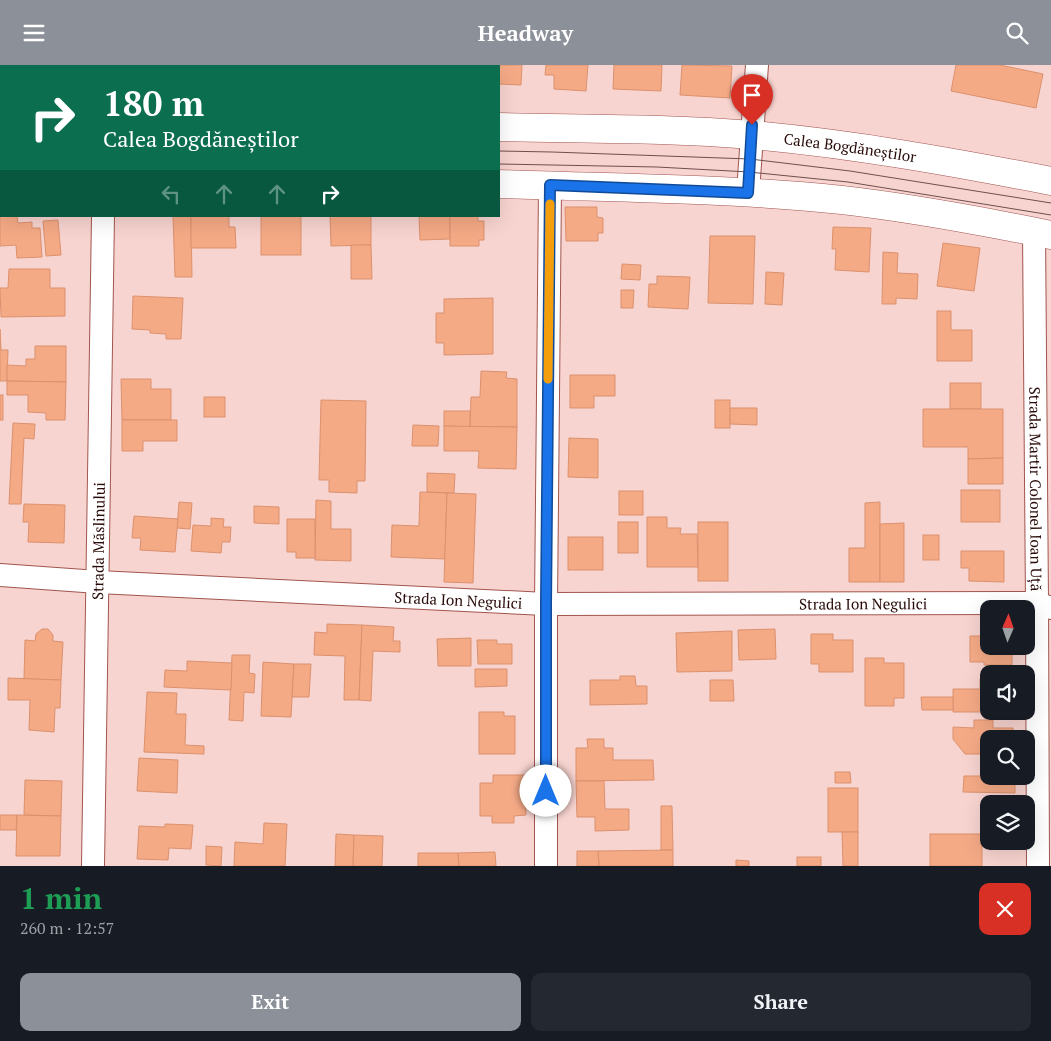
<!DOCTYPE html>
<html lang="en">
<head>
<meta charset="utf-8">
<style>
  :root { --surface:#171b24; --page:#242831; --text:#f1f3f6; --muted:#9ea1a6; --accent:#8c9099 }
  body { margin:0; font-family:"PT Serif",serif; background:var(--page); color:var(--text); height:100vh; display:flex; flex-direction:column; font-size:19px; white-space:nowrap }
  * { box-sizing:border-box; margin:0 }
  p { font-size:16px; color:var(--muted) }
  .icon { flex:none; width:28px; height:28px; fill:none; stroke:currentColor; stroke-width:2; stroke-linecap:round; stroke-linejoin:round }
  .map { position:relative; height:801px; overflow:hidden }
  .drawer { display:flex; flex-direction:column; background:var(--surface); flex:1 }
  .drawer>* { flex:none }
  .hud { position:absolute; left:0px; top:0px; width:500px; height:152px; box-shadow:0 5px 20px #0002; background:#0b6e4f; color:#fff; overflow:hidden }
  .needle { width:32px; rotate:2deg }
  .fabs { position:absolute; left:980px; top:535px; display:grid; gap:10px }
  .fabs a { display:grid; place-items:center; width:55px; height:55px; border-radius:10px; background:var(--surface); box-shadow:0 5px 20px #0002; font-size:25px }
  .pin { position:absolute; display:grid; place-items:center; width:42px; height:42px; color:#fff; margin:-51px -21px; border-radius:50% 50% 50% 0; rotate:-45deg; box-shadow:0 0 5px #0007 }
  .pin .icon { rotate:45deg }
  .me { position:absolute; width:55px; margin:-28px; rotate:0deg; stroke-linejoin:round; filter:drop-shadow(0 0 4px #0008) }
  .turn { display:flex; align-items:center; gap:18px; height:105px; padding:0 20px; font-size:22px }
  .turn .icon { width:65px; height:65px; stroke-width:2.5 }
  .turn b { display:block; font-size:35px; line-height:42px }
  .lanes { display:flex; align-items:center; height:48px; padding:0 20px; background:#0003; justify-content:center; gap:25px; direction:ltr }
  .lanes .off { opacity:.35 }
  .round { display:grid; place-items:center; flex:none; width:52px; height:52px; border-radius:10px; background:var(--page) }
  .summary { display:flex; align-items:center; justify-content:space-between; height:85px; padding:0 20px }
  h1 { font-size:30px; font-weight:700; line-height:38px; color:#1e9e55 }
  .primary-button { display:flex; gap:10px; margin-top:auto; padding:10px 20px }
  .primary-button a { flex:1; height:58px; border-radius:10px; background:var(--accent); color:#fff; font-size:20px; font-weight:700; line-height:58px; text-align:center }
  .primary-button a+a { background:var(--page); color:var(--text) }
  header { display:flex; justify-content:space-between; align-items:center; height:65px; padding:0 20px; background:var(--accent); color:#fff; font-size:22px; font-weight:700 }
  .map>svg:first-child { display:block }
  .building { fill:#f5aa86; stroke:#db916e }
  .lines { fill:none; stroke-linecap:round; stroke-linejoin:round }
  .street-casing { stroke:#a1554f; stroke-width:24 }
  .secondary-casing { stroke:#a1554f; stroke-width:29 }
  .street { stroke:#fff; stroke-width:22 }
  .secondary { stroke:#fff; stroke-width:28 }
  .tram { stroke:#6f4f4c; stroke-width:1 }
  .route-casing { stroke:#114b97; stroke-width:12 }
  .route { stroke:#1a73e8; stroke-width:9 }
  .slow { stroke:#f59e0b; stroke-width:9 }
  .labels { text-anchor:middle; dominant-baseline:central; stroke-width:4; stroke-linejoin:round; paint-order:stroke }
  .street-label { font-size:15px; fill:#290b09; stroke:#f8d4d0 }
</style>
</head>
<body>
<header><svg class="icon" aria-label="menu" viewBox="0 0 24 24"><path d="M4 6h16M4 12h16M4 18h16"/></svg>Headway<svg class="icon" aria-label="search" viewBox="0 0 24 24"><circle cx="10" cy="10" r="6"/><path d="M15 15l6 6"/></svg></header>
<div class="map">
<svg width="1051" height="801" viewBox="0 0 1051 801">
  <rect width="100%" height="100%" fill="#f8d4d0"/>
  <!-- building -->
  <g class="building">
    <polygon points="0,0 21,1 1,1 0,27"/>
    <rect x="21" y="0" width="23" height="1"/>
    <rect x="156" y="0" width="45" height="1"/>
    <rect x="201" y="0" width="39" height="1"/>
    <polygon points="279,0 318,0 279,1"/>
    <rect x="338" y="0" width="65" height="1"/>
    <polygon points="494,0 522,0 521,20 499,19 499,1"/>
    <polygon points="546,0 588,0 586,26 554,24 554,10 545,10"/>
    <polygon points="614,0 662,0 661,26 613,24"/>
    <polygon points="682,0 732,1 730,33 680,30"/>
    <polygon points="956,0 1000,0 1043,9 1036,43 951,26"/>
    <polygon points="565,142 597,142 597,152 603,153 603,168 598,168 598,176 566,176"/>
    <polygon points="0,149 1,151 17,151 18,158 32,157 32,163 40,163 42,192 17,193 16,180 0,181"/>
    <polygon points="173,151 191,151 192,212 175,212"/>
    <polygon points="191,151 229,151 229,162 235,162 236,183 191,183"/>
    <rect x="261" y="151" width="40" height="39"/>
    <polygon points="330,151 371,151 371,180 331,181"/>
    <polygon points="419,151 450,151 450,174 420,175"/>
    <polygon points="450,151 478,151 478,156 484,156 484,175 479,175 479,181 450,181"/>
    <polygon points="58,155 61,190 46,191 43,156"/>
    <polygon points="833,162 871,163 869,207 835,205 836,184 832,184"/>
    <polygon points="710,171 755,171 753,239 708,238"/>
    <polygon points="943,178 980,183 974,226 937,221"/>
    <polygon points="351,180 371,180 372,214 351,214"/>
    <polygon points="883,187 898,188 897,208 918,209 917,234 896,233 896,239 882,239"/>
    <polygon points="622,199 641,200 640,215 621,214"/>
    <polygon points="9,204 50,204 50,223 65,223 65,251 1,252 0,223 8,223"/>
    <polygon points="766,207 784,208 782,240 765,239"/>
    <polygon points="657,211 690,212 688,244 648,242 649,219 657,219"/>
    <polygon points="621,225 634,225 633,243 621,243"/>
    <polygon points="133,231 183,233 181,274 166,274 166,269 150,268 150,265 132,264"/>
    <polygon points="493,233 493,289 444,290 444,278 436,278 436,248 444,248 444,234"/>
    <polygon points="937,246 951,246 951,265 972,265 972,296 937,296"/>
    <polygon points="0,264 1,285 8,285 7,316 0,316"/>
    <polygon points="35,281 66,281 66,317 7,316 7,300 26,301 26,294 35,294"/>
    <polygon points="481,306 507,307 506,313 517,314 517,362 470,362 471,332 480,332"/>
    <polygon points="570,310 615,310 615,331 594,331 594,343 570,343"/>
    <polygon points="121,314 151,314 151,324 171,324 171,355 122,355"/>
    <polygon points="7,316 66,317 65,355 46,355 46,348 28,347 28,330 7,330"/>
    <rect x="950" y="318" width="31" height="26"/>
    <rect x="0" y="330" width="3" height="25"/>
    <rect x="204" y="332" width="21" height="20"/>
    <polygon points="321,335 366,336 365,416 357,416 357,428 329,427 329,415 319,415"/>
    <rect x="715" y="335" width="15" height="28"/>
    <polygon points="730,343 757,343 757,360 730,359"/>
    <polygon points="923,344 1003,344 1003,393 968,394 968,382 923,382"/>
    <polygon points="444,346 470,346 470,362 444,361"/>
    <polygon points="122,355 177,355 177,376 143,376 143,386 122,386"/>
    <polygon points="13,358 35,359 34,374 24,373 21,439 9,439"/>
    <polygon points="413,360 439,361 438,381 412,381"/>
    <polygon points="444,361 517,362 516,404 478,403 479,386 444,386"/>
    <polygon points="569,373 598,374 598,413 568,412"/>
    <polygon points="1003,393 1003,419 968,419 968,394"/>
    <polygon points="427,408 455,409 454,428 427,427"/>
    <rect x="961" y="425" width="39" height="32"/>
    <rect x="619" y="426" width="24" height="24"/>
    <polygon points="420,427 447,428 445,494 391,492 392,460 419,461"/>
    <polygon points="447,428 476,429 473,518 444,517"/>
    <polygon points="316,435 331,436 331,464 351,464 351,496 315,495"/>
    <polygon points="179,437 192,438 190,464 177,463"/>
    <polygon points="880,437 880,517 849,517 849,483 865,483 865,438"/>
    <polygon points="24,439 65,440 64,478 28,477 29,457 23,457"/>
    <polygon points="254,441 279,442 279,459 254,458"/>
    <polygon points="134,451 178,454 175,487 140,485 141,473 132,473"/>
    <polygon points="647,452 667,452 667,463 681,463 680,469 697,469 698,502 647,502"/>
    <polygon points="211,453 224,454 223,462 231,462 230,477 222,477 221,488 191,486 193,460 211,461"/>
    <polygon points="287,454 315,454 315,493 296,493 296,487 287,487"/>
    <rect x="618" y="457" width="20" height="31"/>
    <rect x="698" y="457" width="30" height="59"/>
    <polygon points="904,458 904,517 880,517 880,459"/>
    <rect x="923" y="470" width="16" height="25"/>
    <rect x="568" y="472" width="35" height="33"/>
    <polygon points="961,486 1004,486 1004,517 969,516 969,503 961,503"/>
    <polygon points="327,559 362,560 359,635 344,635 345,591 314,590 315,567 327,568"/>
    <polygon points="362,560 394,562 393,576 400,576 400,587 373,586 371,636 359,635"/>
    <polygon points="42,564 48,564 53,570 53,576 63,577 61,615 24,614 25,575 35,576 36,569"/>
    <polygon points="775,564 776,594 739,595 738,565"/>
    <polygon points="732,566 732,606 677,607 676,568"/>
    <polygon points="981,566 989,566 989,581 1012,581 1012,600 984,600 984,597 970,597 970,571 981,571"/>
    <polygon points="811,569 833,569 833,575 853,575 853,607 819,607 819,599 811,599"/>
    <polygon points="471,573 471,601 438,601 437,574"/>
    <polygon points="477,575 497,575 497,579 512,579 512,599 478,599"/>
    <polygon points="232,590 250,590 249,608 255,609 254,628 244,627 243,656 229,655"/>
    <polygon points="865,593 884,593 884,598 904,598 904,633 894,633 894,641 865,641"/>
    <polygon points="187,596 232,598 231,625 164,622 165,605 187,606"/>
    <polygon points="263,597 294,599 291,652 261,651"/>
    <polygon points="294,599 311,599 309,632 292,632"/>
    <polygon points="475,604 507,604 507,621 475,622"/>
    <polygon points="620,611 635,611 636,621 647,621 647,639 590,640 590,615 620,615"/>
    <polygon points="8,613 61,615 60,643 55,643 54,667 29,665 30,635 8,635"/>
    <polygon points="980,614 989,614 989,646 1011,647 953,647 953,624 980,624"/>
    <polygon points="710,615 733,615 734,636 710,636"/>
    <polygon points="147,627 177,628 176,649 186,649 185,680 204,681 204,689 144,687"/>
    <polygon points="921,632 953,632 953,645 922,645"/>
    <polygon points="479,647 504,647 504,651 515,651 515,689 479,689"/>
    <polygon points="974,655 993,655 993,663 1013,663 1013,674 989,674 989,689 965,689 953,674 953,662 974,663"/>
    <polygon points="587,674 604,674 604,683 613,683 613,695 653,695 654,715 576,716 576,683 588,683"/>
    <polygon points="139,693 178,695 177,728 137,726"/>
    <polygon points="981,697 989,697 989,711 1015,711 1015,728 963,727 964,711 981,711"/>
    <polygon points="835,707 850,707 851,718 835,718"/>
    <polygon points="493,710 525,710 526,750 514,751 514,758 492,758 492,751 480,751 480,718 493,718"/>
    <polygon points="25,715 62,716 61,751 24,750"/>
    <polygon points="576,716 604,716 605,744 629,744 629,765 595,766 595,752 577,752"/>
    <rect x="828" y="723" width="30" height="44"/>
    <polygon points="661,741 672,741 673,785 661,785"/>
    <polygon points="0,750 17,750 16,765 0,765"/>
    <polygon points="17,750 61,751 60,791 16,791"/>
    <polygon points="264,758 287,759 285,801 234,801 235,777 263,779"/>
    <polygon points="165,759 193,760 191,784 169,783 168,795 137,794 139,761 165,762"/>
    <polygon points="842,767 858,767 858,801 843,801"/>
    <polygon points="336,769 354,770 353,801 335,801"/>
    <rect x="930" y="769" width="52" height="32"/>
    <polygon points="354,770 383,771 382,801 353,801"/>
    <polygon points="206,781 222,782 221,801 206,800"/>
    <polygon points="673,785 673,801 599,801 598,786"/>
    <polygon points="577,786 598,786 599,801 577,801"/>
    <polygon points="495,787 496,801 459,801 458,788"/>
    <polygon points="418,788 458,788 459,801 418,801"/>
    <rect x="797" y="792" width="24" height="9"/>
    <polygon points="736,795 749,796 749,801 736,801"/>
  </g>
  <g class="lines">
    <!-- street casing -->
    <g class="street-casing">
      <g id="street">
        <polyline points="104,0 104,1"/>
        <polyline points="436,1 436,0"/>
        <polyline points="748,127 757,0"/>
        <path id="s1" d="M1034,166l3,372 1,263"/>
        <path id="s2" d="M0,510l98,7 448,22 491,-1 14,5"/>
        <path id="s3" d="M93,801l10,-650"/>
        <polyline points="546,801 546,539 550,121"/>
      </g>
    </g>
    <!-- secondary casing -->
    <g class="secondary-casing">
      <g id="secondary">
        <path id="s4" d="M499,62c84,2 169,1 253,8 101,9 200,27 299,46"/>
        <polyline points="0,71 1,71"/>
        <path d="M499,119c114,4 229,4 343,16 71,8 140,21 209,35"/>
        <polyline points="0,128 1,128"/>
      </g>
    </g>
    <!-- street -->
    <use href="#street" class="street"/>
    <!-- secondary -->
    <use href="#secondary" class="secondary"/>
    <!-- tram -->
    <g class="tram">
      <polyline points="499,86 552,87 750,94 850,106 1051,138"/>
      <polyline points="0,94 1,94"/>
      <polyline points="499,99 657,102 749,107 848,117 1051,150"/>
      <polyline points="0,105 1,105"/>
    </g>
  </g>
  <g class="lines">
    <!-- route casing -->
    <g class="route-casing">
      <polyline id="route" points="546,726 546,539 550,120 748,128 752,60"/>
    </g>
    <!-- route -->
    <use href="#route" class="route"/>
    <!-- slow -->
    <polyline class="slow" points="548,314 550,139"/>
  </g>
  <g class="labels">
    <!-- street labels -->
    <g class="street-label">
      <text stroke="none"><textPath href="#s4" startOffset="352">Calea Bogdăneștilor</textPath></text>
      <text stroke="none"><textPath href="#s1" startOffset="258">Strada Martir Colonel Ioan Uță</textPath></text>
      <text stroke="none"><textPath href="#s3" startOffset="325">Strada Măslinului</textPath></text>
      <text stroke="none"><textPath href="#s2" startOffset="459">Strada Ion Negulici</textPath></text>
      <text stroke="none"><textPath href="#s2" startOffset="864">Strada Ion Negulici</textPath></text>
    </g>
  </g>
</svg>
<div class="fabs">
<a><svg class="needle" viewBox="-14 -14 28 28"><path d="M0-13l5 13h-10z" fill="#e53935"/><path d="M0 13l5-13h-10z" fill="#9ea1a6"/></svg></a>
<a><svg class="icon" aria-label="sound" viewBox="0 0 24 24"><path d="M4 9h4l5-4v14l-5-4H4zM17 9q2 3 0 6"/></svg></a>
<a><svg class="icon" aria-label="search" viewBox="0 0 24 24"><circle cx="10" cy="10" r="6"/><path d="M15 15l6 6"/></svg></a>
<a><svg class="icon" aria-label="layers" viewBox="0 0 24 24"><path d="M12 4l9 5-9 5-9-5zM3 14l9 5 9-5"/></svg></a>
</div>
<div class="pin" style="left:752px;top:60px;background:#d93025"><svg class="icon" aria-label="arrive" viewBox="0 0 24 24"><path d="M6 21V4h12l-3 4 3 4H6"/></svg></div>
<svg class="me" style="left:546px;top:726px" viewBox="-20 -20 40 40"><circle r="19" fill="#fff"/><path d="M0-13L10 11 0 6-10 11z" fill="#1a73e8"/></svg>
<div class="hud">
<div class="turn"><svg class="icon" aria-label="right" viewBox="0 0 24 24"><path d="M7 20v-9h11M14 6l5 5-5 5"/></svg><div><b>180 m</b>Calea Bogdăneștilor</div></div>
<div class="lanes"><svg class="icon off" aria-label="left" viewBox="0 0 24 24"><path d="M17 20v-9H6M10 6l-5 5 5 5"/></svg><svg class="icon off" aria-label="ahead" viewBox="0 0 24 24"><path d="M12 20V5M6 11l6-6 6 6"/></svg><svg class="icon off" aria-label="ahead" viewBox="0 0 24 24"><path d="M12 20V5M6 11l6-6 6 6"/></svg><svg class="icon" aria-label="right" viewBox="0 0 24 24"><path d="M7 20v-9h11M14 6l5 5-5 5"/></svg></div>
</div>
</div>
<section class="drawer">
<div class="summary"><div><h1>1 min</h1><p>260 m · 12:57</p></div><a class="round" style="background:#d93025;color:#fff"><svg class="icon" aria-label="close" viewBox="0 0 24 24"><path d="M6 6l12 12M18 6L6 18"/></svg></a></div>
<div class="primary-button"><a>Exit</a><a>Share</a></div>
</section>
</body>
</html>
